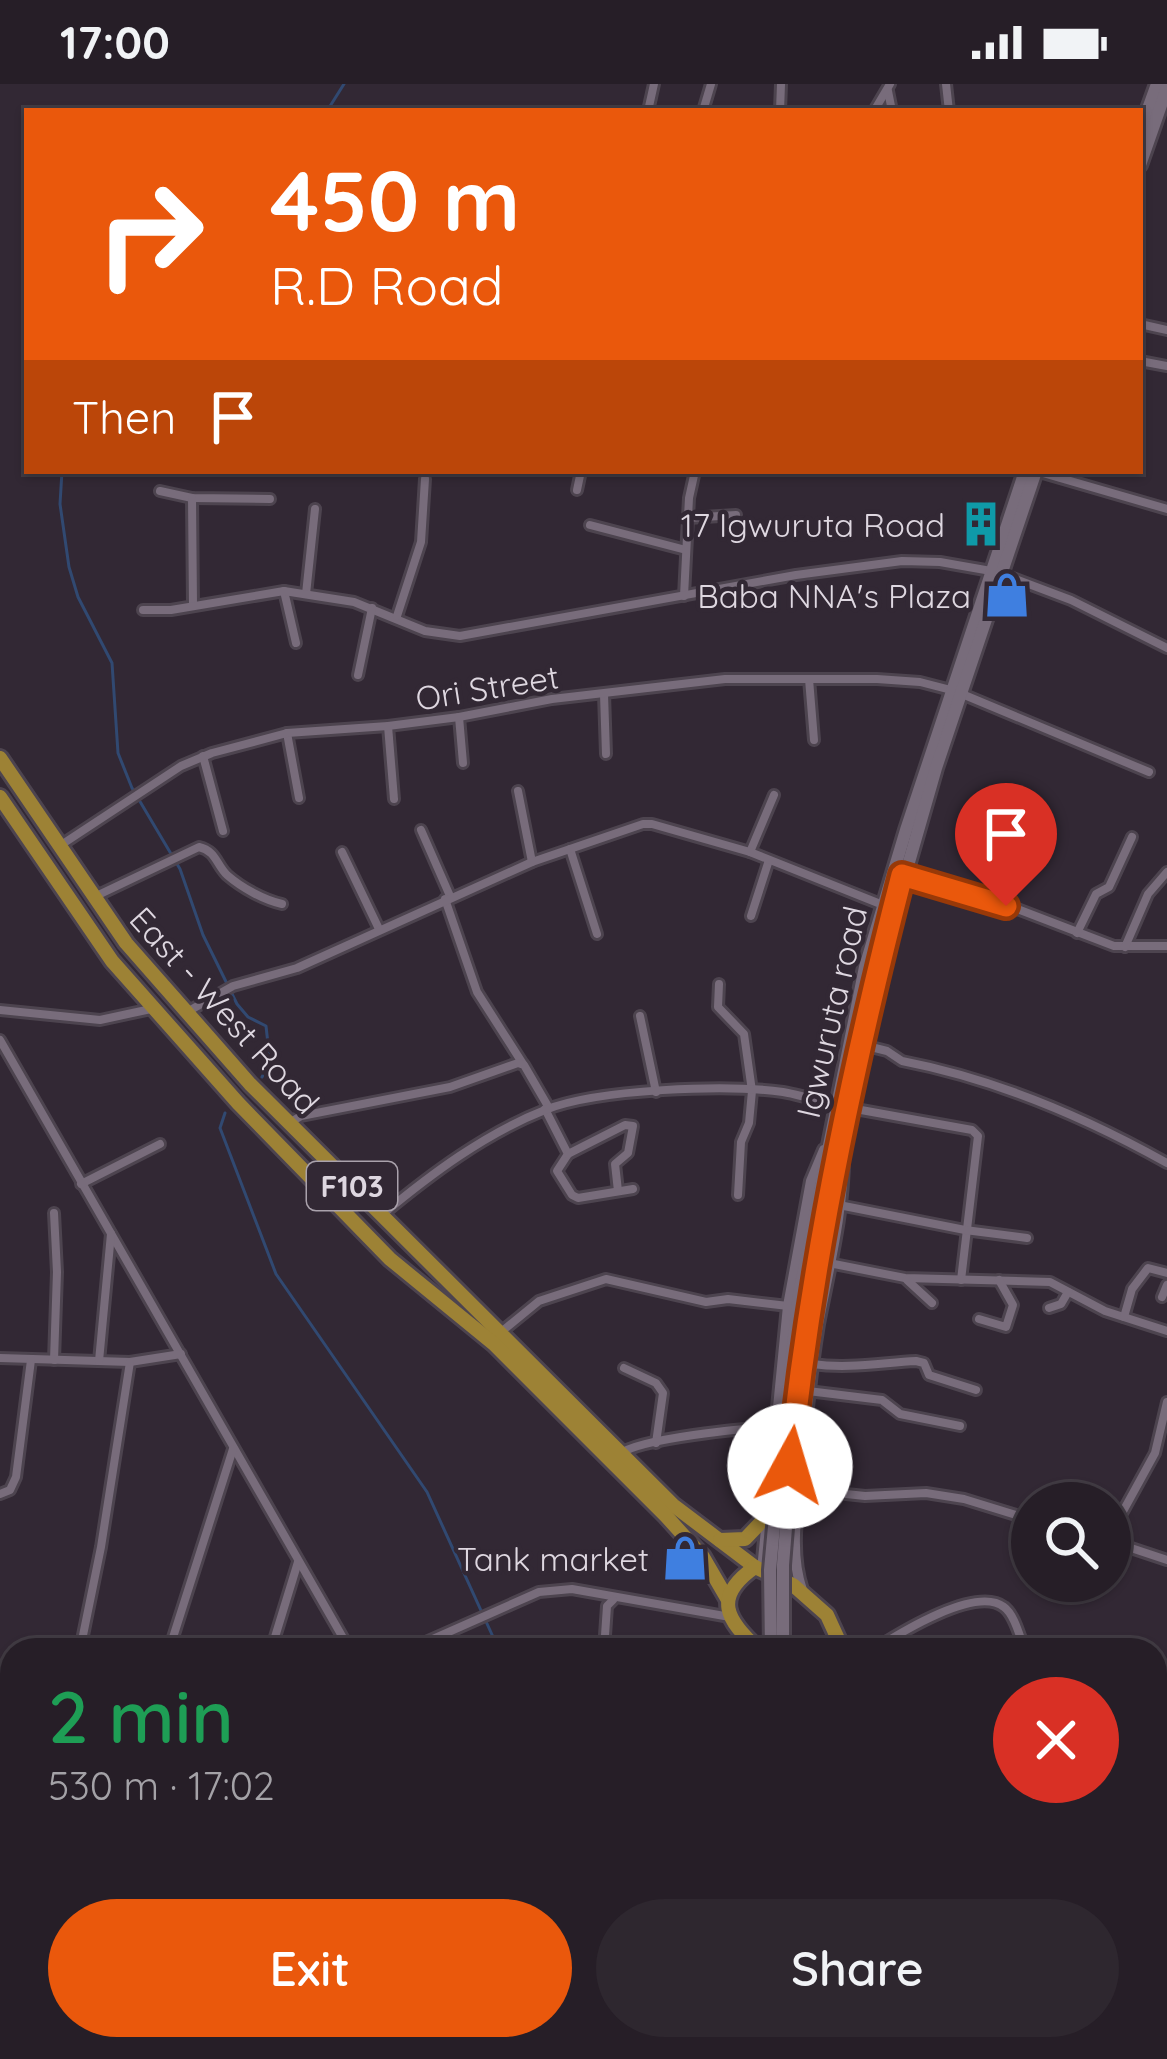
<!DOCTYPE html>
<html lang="en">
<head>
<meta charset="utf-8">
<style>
  :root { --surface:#261e27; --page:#2e272f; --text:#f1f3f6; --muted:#a4a2a7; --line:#423c44; --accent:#ea580c }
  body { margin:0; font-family:Quicksand,sans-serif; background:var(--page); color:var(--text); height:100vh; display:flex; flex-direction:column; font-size:45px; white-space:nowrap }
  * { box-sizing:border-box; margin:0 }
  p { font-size:39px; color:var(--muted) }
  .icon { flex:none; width:66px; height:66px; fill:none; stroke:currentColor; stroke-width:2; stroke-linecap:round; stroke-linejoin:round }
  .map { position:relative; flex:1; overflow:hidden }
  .panel { position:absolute; left:0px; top:1554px; width:1167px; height:423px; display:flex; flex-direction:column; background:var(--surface); border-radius:36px 36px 0 0; box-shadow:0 3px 9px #0004,0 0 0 3px var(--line) }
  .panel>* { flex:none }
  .banner { position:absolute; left:24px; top:24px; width:1119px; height:366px; border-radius:0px; box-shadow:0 3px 9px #0004,0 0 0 3px var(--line); background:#ea580c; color:#fff; overflow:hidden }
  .fabs { position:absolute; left:1011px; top:1398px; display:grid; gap:24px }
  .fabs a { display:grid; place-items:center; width:120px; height:120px; border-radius:50%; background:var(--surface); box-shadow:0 3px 9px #0004,0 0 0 3px var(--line); font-size:60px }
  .pin { position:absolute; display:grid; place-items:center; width:102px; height:102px; color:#fff; margin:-123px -51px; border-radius:50% 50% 50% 0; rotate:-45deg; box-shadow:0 0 12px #0007 }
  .pin .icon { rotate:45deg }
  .me { position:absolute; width:132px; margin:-66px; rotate:6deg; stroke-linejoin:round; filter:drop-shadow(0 0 9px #0008) }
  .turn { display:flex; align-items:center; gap:42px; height:252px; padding:0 48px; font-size:54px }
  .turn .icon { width:156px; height:156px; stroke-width:2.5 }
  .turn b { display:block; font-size:84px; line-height:102px }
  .then { display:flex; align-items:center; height:114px; padding:0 48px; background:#0003; gap:24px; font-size:45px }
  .round { display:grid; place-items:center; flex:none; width:126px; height:126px; border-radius:63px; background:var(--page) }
  .overview { display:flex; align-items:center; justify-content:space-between; height:204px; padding:0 48px }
  h1 { font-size:72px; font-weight:600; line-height:90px; color:#1e9e55 }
  .cta { display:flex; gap:24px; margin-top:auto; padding:24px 48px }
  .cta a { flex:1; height:138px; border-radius:72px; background:var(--accent); color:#fff; font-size:48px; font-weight:600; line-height:138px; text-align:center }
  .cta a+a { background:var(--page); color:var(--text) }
  .status { display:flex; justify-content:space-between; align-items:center; height:84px; padding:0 60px; background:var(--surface); direction:ltr }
  .status svg { height:33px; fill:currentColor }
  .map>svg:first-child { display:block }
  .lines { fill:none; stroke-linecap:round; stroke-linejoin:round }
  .stream { stroke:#314971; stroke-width:3 }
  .minor-casing { stroke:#4d444f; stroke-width:14 }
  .tertiary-casing { stroke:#4d444f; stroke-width:16 }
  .secondary-casing { stroke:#4d444f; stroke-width:18 }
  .primary-casing { stroke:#4d444f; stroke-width:20 }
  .minor { stroke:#786c7b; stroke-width:8 }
  .tertiary { stroke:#786c7b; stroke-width:10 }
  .secondary { stroke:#786c7b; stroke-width:12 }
  .primary { stroke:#9d8235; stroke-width:14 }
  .secondary-bridge-casing { stroke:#4d444f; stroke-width:18; stroke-linecap:butt }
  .secondary-bridge { stroke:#786c7b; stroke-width:12 }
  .route-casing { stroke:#983908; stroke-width:30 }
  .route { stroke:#ea580c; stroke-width:21 }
  .labels { text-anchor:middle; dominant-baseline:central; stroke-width:9; stroke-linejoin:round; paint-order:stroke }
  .shield { fill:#322834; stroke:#aaa2ac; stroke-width:3 }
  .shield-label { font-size:30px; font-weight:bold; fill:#ded7e0 }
  .poi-label { font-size:33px; fill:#ded7e0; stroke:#322834; text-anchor:end }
  .street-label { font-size:33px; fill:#ded7e0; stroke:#322834 }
</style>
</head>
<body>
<div class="status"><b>17:00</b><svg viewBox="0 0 49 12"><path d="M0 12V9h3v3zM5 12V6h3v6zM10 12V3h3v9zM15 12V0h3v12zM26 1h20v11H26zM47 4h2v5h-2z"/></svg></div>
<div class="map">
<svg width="1167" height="1975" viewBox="0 0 1167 1975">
  <rect width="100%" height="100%" fill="#322834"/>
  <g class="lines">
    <!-- stream -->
    <g class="stream">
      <polyline points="327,27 344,0"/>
      <polyline points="62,387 60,420 69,483 78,513 112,579 118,669 132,704 180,785 203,851 237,920 248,933 266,942 270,978 262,993"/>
      <polyline points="225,1029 220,1044 276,1190 427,1408 499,1566"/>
      <polyline points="529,1975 530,1965"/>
    </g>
    <!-- minor casing -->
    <g class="minor-casing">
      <g id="minor">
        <polyline points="946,0 949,27"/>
        <polyline points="888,7 892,27"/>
        <polyline points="648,27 654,0"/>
        <polyline points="703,27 711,0"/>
        <polyline points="780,27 781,0"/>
        <polyline points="874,27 890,0"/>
        <polyline points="1140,240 1167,246"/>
        <polyline points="1140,277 1167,282"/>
        <polyline points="1036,387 1167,425"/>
        <polyline points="577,406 581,387"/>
        <polyline points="160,407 192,414 270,415"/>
        <polyline points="192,414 193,521"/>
        <polyline points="688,434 736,431"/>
        <polyline points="590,441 686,466"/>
        <polyline points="1002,490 1071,516 1167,564"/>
        <polyline points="284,507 296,559"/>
        <polyline points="306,510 315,425"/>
        <polyline points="684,512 689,414 695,387"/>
        <polyline points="143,526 171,526 284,507 354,518 425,547 460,552 796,491 902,477 940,478 991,487"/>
        <polyline points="397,532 421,458 425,395"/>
        <polyline points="358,591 372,524"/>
        <polyline points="809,595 814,656"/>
        <polyline points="604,610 606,670"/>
        <polyline points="962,610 1149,688"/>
        <polyline points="459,633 463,679"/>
        <polyline points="388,642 394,715"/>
        <polyline points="287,649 299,714"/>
        <polyline points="203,672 223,747"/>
        <polyline points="518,707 532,778"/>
        <polyline points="421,746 450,812"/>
        <polyline points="58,763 181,682 212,669 287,649 388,642 459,633 552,615 725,595 877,595 920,598 951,606"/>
        <polyline points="570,765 597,850"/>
        <polyline points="342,768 379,845"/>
        <polyline points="750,768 774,711"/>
        <polyline points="904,792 1020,826 1114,862 1167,862"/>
        <path d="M94,813l105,-50c17,4 17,17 28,28 15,13 37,25 55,29"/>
        <polyline points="445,815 477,908 523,980"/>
        <polyline points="1006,822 1039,728"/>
        <polyline points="751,832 769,776"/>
        <polyline points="1077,849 1096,810 1109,803 1132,753"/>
        <polyline points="1125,863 1148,810 1167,788"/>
        <polyline points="719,900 718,923 744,950 752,1007 749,1039 741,1058 738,1111"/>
        <polyline points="0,926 100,936 151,925"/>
        <polyline points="187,928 233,902 297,884 532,778 643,740 652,740 750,768 883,821"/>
        <polyline points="640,932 656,1008"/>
        <polyline points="0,956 350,1566"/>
        <path d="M863,961l24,6 15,10c93,18 183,56 265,102"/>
        <polyline points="850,1024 972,1046 978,1052 961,1196"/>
        <polyline points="545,1025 568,1070 557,1087 572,1111 578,1114 633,1105"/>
        <polyline points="291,1038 301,1032 450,1003 518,979 524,981 549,1024"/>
        <polyline points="568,1070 625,1041 633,1042 628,1069 615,1080 618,1107"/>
        <polyline points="81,1100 160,1060"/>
        <polyline points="839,1121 965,1146 1027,1154"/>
        <polyline points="54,1129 57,1188 54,1276"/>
        <path d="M383,1130c48,-40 103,-81 162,-104 52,-21 182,-26 238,-18 18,3 36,9 53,14"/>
        <polyline points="829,1179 905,1194 1050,1198 1105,1227 1167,1247"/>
        <polyline points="907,1196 932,1219"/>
        <polyline points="1162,1213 1167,1201"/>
        <polyline points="1049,1224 1061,1220 1068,1208"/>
        <polyline points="1124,1233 1132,1205 1148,1184 1167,1189"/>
        <polyline points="979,1235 1006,1243 1013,1221 999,1196"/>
        <polyline points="501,1248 539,1217 606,1195 706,1218 728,1215 788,1222"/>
        <polyline points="0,1274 130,1278 181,1270"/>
        <polyline points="99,1277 111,1150"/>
        <path d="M812,1280c36,5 68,-1 104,-3l8,2 5,12 47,15"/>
        <polyline points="624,1284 656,1299 663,1309 656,1359"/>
        <polyline points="808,1307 882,1316 900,1330 960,1342"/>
        <path d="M620,1370c18,-15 127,-27 154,-26"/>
        <polyline points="799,1405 865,1412 926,1409 964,1415 1032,1436"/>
        <polyline points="0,1410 10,1406 16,1393 31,1276"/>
        <polyline points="1110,1451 1155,1369 1167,1318"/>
        <polyline points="1110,1457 1167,1476"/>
        <polyline points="80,1566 101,1463 130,1278"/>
        <polyline points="169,1566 233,1365"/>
        <polyline points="271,1566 298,1478"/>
        <polyline points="408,1566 539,1508 572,1505 730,1533"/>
        <polyline points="604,1566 607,1522 613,1516"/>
        <path d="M873,1566c25,-16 103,-65 131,-43 11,8 16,31 21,43"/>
        <polyline points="153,1965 179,1975"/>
        <polyline points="411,1965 437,1975"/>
        <polyline points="616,1965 621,1975"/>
        <polyline points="675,1965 676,1975"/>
        <polyline points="3,1975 12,1928"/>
        <polyline points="94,1975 96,1965"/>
        <polyline points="133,1975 139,1965"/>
        <polyline points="446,1975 447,1965"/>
      </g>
    </g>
    <!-- tertiary casing -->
    <g class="tertiary-casing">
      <g id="tertiary">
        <polyline points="762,1486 788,1222 811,1097 824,1066"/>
        <path d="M802,1506c-13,-38 -5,-80 -1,-119 4,-49 9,-98 17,-147 11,-57 26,-115 25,-173"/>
      </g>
    </g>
    <!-- secondary casing -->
    <g class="secondary-casing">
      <g id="secondary">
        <polyline points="1140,47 1157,0"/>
        <polyline points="1140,81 1167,4"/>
        <polyline points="782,1356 799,1210 865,883 906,746 1025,387"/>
        <polyline points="793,1357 806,1248 828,1124 878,886 936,684 1036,387"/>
        <polyline points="785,1965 785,1975"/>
        <polyline points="797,1965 797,1975"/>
      </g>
    </g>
    <!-- primary casing -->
    <g class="primary-casing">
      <g id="primary">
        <polyline points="0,674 126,859 250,1000 673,1421 755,1483 793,1501 827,1531 843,1566"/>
        <polyline points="0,713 112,877 238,1019 390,1175 494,1260 666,1432 703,1473 728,1516"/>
        <polyline points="720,1456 745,1455 765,1434"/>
        <path d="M755,1483c-43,30 -29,53 4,83"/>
        <polyline points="1155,1815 1167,1822"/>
        <polyline points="1155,1836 1167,1843"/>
      </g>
    </g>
    <!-- minor -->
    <use href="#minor" class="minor"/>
    <!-- tertiary -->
    <use href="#tertiary" class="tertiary"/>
    <!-- secondary -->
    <use href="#secondary" class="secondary"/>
    <!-- primary -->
    <use href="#primary" class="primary"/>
    <!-- secondary-bridge casing -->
    <g class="secondary-bridge-casing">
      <g id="secondary-bridge">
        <polyline points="771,1566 770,1486 782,1356"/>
        <polyline points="783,1566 783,1481 793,1357"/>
      </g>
    </g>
    <!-- secondary-bridge -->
    <use href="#secondary-bridge" class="secondary-bridge"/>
  </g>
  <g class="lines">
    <!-- route casing -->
    <g class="route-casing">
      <path id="route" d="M790,1382c20,-199 62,-398 112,-591l104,31"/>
    </g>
    <!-- route -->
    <use href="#route" class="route"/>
  </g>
  <!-- icons -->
  <defs>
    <g id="building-bare" transform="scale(3.6)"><path d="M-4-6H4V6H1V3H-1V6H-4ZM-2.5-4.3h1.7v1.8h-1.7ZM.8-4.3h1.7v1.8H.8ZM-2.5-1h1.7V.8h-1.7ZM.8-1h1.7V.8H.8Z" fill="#0f9aa8" stroke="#322834" stroke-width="2.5" paint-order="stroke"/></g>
    <g id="shop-bare" transform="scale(3.6)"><path d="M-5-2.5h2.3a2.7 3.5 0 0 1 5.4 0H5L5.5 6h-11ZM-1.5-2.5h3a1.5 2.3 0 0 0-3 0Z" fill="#3f7fe0" stroke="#322834" stroke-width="2.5" paint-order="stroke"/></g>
  </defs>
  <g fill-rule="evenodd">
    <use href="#building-bare" x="981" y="440"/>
    <use href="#shop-bare" x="1007" y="511"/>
    <use href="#shop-bare" x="685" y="1474"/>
  </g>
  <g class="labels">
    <!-- shield labels -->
    <rect class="shield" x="307" y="1078" width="90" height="48" rx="9"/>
    <g class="shield-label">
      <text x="352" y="1102">F103</text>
    </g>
    <!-- poi labels -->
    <g class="poi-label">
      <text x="945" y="440">17 Igwuruta Road</text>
      <text x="971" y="511">Baba NNA's Plaza</text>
      <text x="649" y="1474">Tank market</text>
    </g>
    <!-- street labels -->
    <g class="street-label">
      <text transform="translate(487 603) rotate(-9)">Ori Street</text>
      <text transform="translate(225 926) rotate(48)">East - West Road</text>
      <text transform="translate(831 928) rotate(-77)">Igwuruta road</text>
    </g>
  </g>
</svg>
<div class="fabs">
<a><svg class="icon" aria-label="search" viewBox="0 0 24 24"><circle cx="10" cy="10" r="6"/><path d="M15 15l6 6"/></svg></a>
</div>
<div class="pin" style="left:1006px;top:822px;background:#d93025"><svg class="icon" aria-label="arrive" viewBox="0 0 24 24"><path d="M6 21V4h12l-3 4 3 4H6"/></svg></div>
<svg class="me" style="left:790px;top:1382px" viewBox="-20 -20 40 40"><circle r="19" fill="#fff"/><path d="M0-13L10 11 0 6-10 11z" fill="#ea580c"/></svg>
<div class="banner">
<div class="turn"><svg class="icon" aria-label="right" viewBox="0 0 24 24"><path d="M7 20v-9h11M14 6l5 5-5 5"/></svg><div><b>450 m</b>R.D Road</div></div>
<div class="then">Then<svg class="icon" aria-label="arrive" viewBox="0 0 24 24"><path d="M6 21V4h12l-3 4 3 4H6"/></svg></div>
</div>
<section class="panel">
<div class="overview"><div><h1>2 min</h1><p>530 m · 17:02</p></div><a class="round" style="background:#d93025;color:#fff"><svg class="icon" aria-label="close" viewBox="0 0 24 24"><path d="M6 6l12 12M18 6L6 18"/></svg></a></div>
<div class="cta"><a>Exit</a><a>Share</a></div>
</section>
</div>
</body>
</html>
